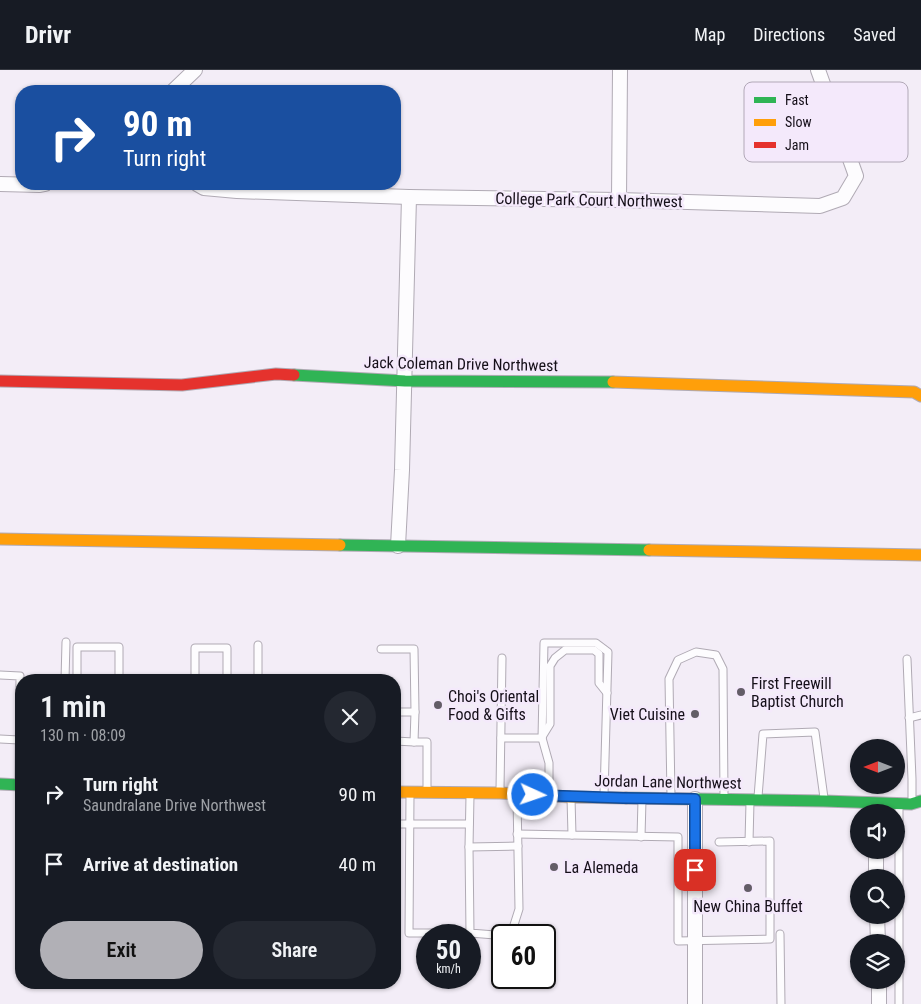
<!DOCTYPE html>
<html lang="en">
<head>
<meta charset="utf-8">
<style>
  :root { --surface:#171b24; --page:#242831; --text:#f1f3f6; --muted:#9ea1a6; --line:#363941; --accent:#b1b0b6 }
  body { margin:0; font-family:"Roboto Condensed",sans-serif; background:var(--page); color:var(--text); height:100vh; display:flex; flex-direction:column; font-size:19px; white-space:nowrap }
  * { box-sizing:border-box; margin:0 }
  p { font-size:16px; color:var(--muted) }
  .icon { flex:none; width:28px; height:28px; fill:none; stroke:currentColor; stroke-width:2; stroke-linecap:round; stroke-linejoin:round }
  .map { position:relative; flex:1; overflow:hidden }
  .sheet { position:absolute; left:15px; top:604px; width:386px; height:315px; display:flex; flex-direction:column; background:var(--surface); border-radius:20px; box-shadow:0 1px 4px #0004 }
  .sheet>* { flex:none }
  .top-card { position:absolute; left:15px; top:15px; width:386px; height:105px; border-radius:20px; box-shadow:0 1px 4px #0004; background:#1a4fa0; color:#fff; overflow:hidden }
  .needle { width:32px; rotate:270deg }
  .buttons { position:absolute; left:850px; top:669px; display:grid; gap:10px }
  .buttons a { display:grid; place-items:center; width:55px; height:55px; border-radius:50%; background:var(--surface); box-shadow:0 1px 4px #0004; font-size:25px }
  .speed { position:absolute; left:416px; top:854px; display:flex; gap:10px; font-size:25px; font-weight:700; text-align:center }
  .speed>* { display:grid; place-content:center; width:65px; height:65px; border-radius:50%; background:var(--surface); box-shadow:0 1px 4px #0004; line-height:1 }
  .speed small { font-size:12px; font-weight:400 }
  .speed .limit { border:2px solid #111; border-radius:8px; background:#fff; color:#111 }
  .pin { position:absolute; display:grid; place-items:center; width:42px; height:42px; color:#fff; margin:-21px; border-radius:10px; box-shadow:0 2px 8px #0006 }
  .me { position:absolute; width:55px; margin:-28px; rotate:93deg; stroke-linejoin:round; filter:drop-shadow(0 0 4px #0008) }
  .turn { display:flex; align-items:center; gap:18px; height:105px; padding:0 25px; font-size:22px }
  .turn .icon { width:65px; height:65px; stroke-width:2.5 }
  .turn b { display:block; font-size:35px; line-height:42px }
  .round { display:grid; place-items:center; flex:none; width:52px; height:52px; border-radius:26px; background:var(--page) }
  .overview { display:flex; align-items:center; justify-content:space-between; height:85px; padding:0 25px }
  h1 { font-size:30px; font-weight:600; line-height:38px }
  .cta { display:flex; gap:10px; margin-top:auto; padding:10px 25px }
  .cta a { flex:1; height:58px; border-radius:30px; background:var(--accent); color:#111; font-size:20px; font-weight:600; line-height:58px; text-align:center }
  .cta a+a { background:var(--page); color:var(--text) }
  ul { padding:0; list-style:none }
  li { display:flex; align-items:center; gap:15px; height:70px; padding:0 25px }
  li div { flex:1 }
  li b { display:block; font-size:19px }
  li em { font-style:normal }
  header { display:flex; align-items:center; gap:30px; box-sizing:border-box; height:70px; padding:0 25px; background:var(--surface); border-bottom:1px solid var(--line) }
  header strong { font-size:24px }
  nav { display:flex; gap:28px; margin-inline-start:auto; font-size:18px }
  .map>svg:first-child { display:block }
  .lines { fill:none; stroke-linecap:round; stroke-linejoin:round }
  .lane-casing { stroke:#b0aab4; stroke-width:9 }
  .street-casing { stroke:#b0aab4; stroke-width:16 }
  .fast-casing { stroke:#b0aab4; stroke-width:13 }
  .slow-casing { stroke:#b0aab4; stroke-width:13 }
  .jam-casing { stroke:#b0aab4; stroke-width:13 }
  .lane { stroke:#fdfcfe; stroke-width:7 }
  .street { stroke:#fdfcfe; stroke-width:14 }
  .fast { stroke:#30b455; stroke-width:11 }
  .slow { stroke:#ff9f0a; stroke-width:11 }
  .jam { stroke:#e5322d; stroke-width:11 }
  .route-casing { stroke:#114b97; stroke-width:12 }
  .route { stroke:#1a73e8; stroke-width:9 }
  .poi-dot { fill:#635d67; stroke:#f4e9fb; stroke-width:2 }
  .labels { text-anchor:middle; dominant-baseline:central; stroke-width:5; stroke-linejoin:round; paint-order:stroke }
  .street-label { font-size:16px; fill:#150f19; stroke:#f4e9fb }
  .poi-label { font-size:16px; fill:#150f19; stroke:#f4e9fb; text-anchor:start }
  .key { fill:#f4e9fb; stroke:#b1a8b7; stroke-width:1 }
  .key-label { font-size:14px; fill:#150f19 }
</style>
</head>
<body>
<header>
<strong>Drivr</strong>
<nav><a>Map</a><a>Directions</a><a>Saved</a></nav>
</header>
<div class="map">
<svg width="921" height="934" viewBox="0 0 921 934">
  <rect width="100%" height="100%" fill="#f3edf7"/>
  <g class="lines">
    <!-- lane casing -->
    <g class="lane-casing">
      <g id="lane">
        <polyline points="381,579 414,579 415,642 395,642"/>
        <polyline points="907,589 912,709 912,731"/>
        <polyline points="0,605 20,606 19,713"/>
        <polyline points="65,610 66,572"/>
        <polyline points="77,610 77,577 119,577 119,610"/>
        <polyline points="195,610 195,578 227,578 227,610"/>
        <polyline points="258,610 258,575"/>
        <polyline points="415,642 414,672 427,672 427,719"/>
        <polyline points="909,648 921,645"/>
        <polyline points="542,667 550,654 550,596 555,588 565,580 594,580 599,584 599,613 607,623"/>
        <polyline points="501,668 542,668"/>
        <polyline points="0,669 19,670"/>
        <polyline points="395,671 414,672"/>
        <polyline points="500,720 502,588"/>
        <polyline points="410,725 409,863 470,863"/>
        <polyline points="549,725 549,693 542,668 544,573 596,573 608,582 604,725"/>
        <polyline points="470,726 469,777 470,863 495,865 504,864 513,858 519,839 517,727"/>
        <polyline points="671,726 669,609 678,590 696,582 716,585 723,599 724,727"/>
        <polyline points="758,727 763,664 815,662 824,728"/>
        <polyline points="571,728 572,765 678,767 678,871 770,869 770,771 719,772"/>
        <polyline points="899,736 899,934"/>
        <polyline points="395,754 469,754"/>
        <polyline points="517,764 572,765"/>
        <polyline points="641,767 642,730"/>
        <polyline points="749,772 750,732"/>
        <polyline points="469,777 518,776"/>
        <polyline points="780,864 781,934"/>
      </g>
    </g>
    <!-- street casing -->
    <g class="street-casing">
      <g id="street">
        <polyline points="173,21 195,0"/>
        <polyline points="0,114 40,115 45,114"/>
        <polyline points="197,114 204,118 237,121 409,127 619,130 820,136 843,128 856,106 818,0"/>
        <polyline points="619,130 620,0"/>
        <polyline points="398,476 402,400 409,127"/>
        <polyline points="695,729 695,934"/>
        <polyline points="876,780 876,808"/>
        <polyline points="877,845 878,872"/>
        <polyline points="879,910 879,934"/>
      </g>
    </g>
    <!-- fast casing -->
    <g class="fast-casing">
      <g id="fast">
        <polyline points="294,305 405,311 613,312"/>
        <polyline points="340,475 649,480"/>
        <polyline points="0,714 21,715"/>
        <polyline points="626,728 824,731 911,734 921,731"/>
      </g>
    </g>
    <!-- slow casing -->
    <g class="slow-casing">
      <g id="slow">
        <polyline points="613,312 914,322 921,326"/>
        <polyline points="0,469 340,475"/>
        <polyline points="649,480 921,485"/>
        <polyline points="395,722 500,723 571,727 626,728"/>
      </g>
    </g>
    <!-- jam casing -->
    <g class="jam-casing">
      <polyline id="jam" points="0,311 182,315 276,304 294,305"/>
    </g>
    <!-- lane -->
    <use href="#lane" class="lane"/>
    <!-- street -->
    <use href="#street" class="street"/>
    <!-- fast -->
    <use href="#fast" class="fast"/>
    <!-- slow -->
    <use href="#slow" class="slow"/>
    <!-- jam -->
    <use href="#jam" class="jam"/>
  </g>
  <g class="lines">
    <!-- route casing -->
    <g class="route-casing">
      <polyline id="route" points="533,725 623,728 695,729 695,800"/>
    </g>
    <!-- route -->
    <use href="#route" class="route"/>
  </g>
  <!-- markers -->
  <g class="poi-dot">
    <circle cx="741" cy="622" r="5"/>
    <circle cx="438" cy="635" r="5"/>
    <circle cx="695" cy="644" r="5"/>
    <circle cx="554" cy="797" r="5"/>
    <circle cx="748" cy="818" r="5"/>
  </g>
  <g class="labels">
    <!-- street labels -->
    <g class="street-label">
      <text transform="translate(589 130) rotate(1)">College Park Court Northwest</text>
      <text transform="translate(461 294) rotate(1)">Jack Coleman Drive Northwest</text>
      <text transform="translate(668 712) rotate(1)">Jordan Lane Northwest</text>
    </g>
    <!-- poi labels -->
    <g class="poi-label">
      <text x="751" y="613">First Freewill<tspan x="751" dy="18">Baptist Church</tspan></text>
      <text x="448" y="626">Choi's Oriental<tspan x="448" dy="18">Food &amp; Gifts</tspan></text>
      <text x="685" y="644" text-anchor="end">Viet Cuisine</text>
      <text x="564" y="797">La Alemeda</text>
      <text x="748" y="836" text-anchor="middle">New China Buffet</text>
    </g>
  </g>
  <!-- legend -->
  <rect x="744" y="12" width="164" height="80" rx="8" class="key"/>
  <rect x="754" y="27" width="22" height="6" fill="#30b455"/>
  <rect x="754" y="49" width="22" height="7" fill="#ff9f0a"/>
  <rect x="754" y="72" width="22" height="6" fill="#e5322d"/>
  <g class="key-label">
    <text x="785" y="35">Fast</text>
    <text x="785" y="57">Slow</text>
    <text x="785" y="80">Jam</text>
  </g>
</svg>
<div class="buttons">
<a><svg class="needle" viewBox="-14 -14 28 28"><path d="M0-13l5 13h-10z" fill="#e53935"/><path d="M0 13l5-13h-10z" fill="#9ea1a6"/></svg></a>
<a><svg class="icon" aria-label="sound" viewBox="0 0 24 24"><path d="M4 9h4l5-4v14l-5-4H4zM17 9q2 3 0 6"/></svg></a>
<a><svg class="icon" aria-label="search" viewBox="0 0 24 24"><circle cx="10" cy="10" r="6"/><path d="M15 15l6 6"/></svg></a>
<a><svg class="icon" aria-label="layers" viewBox="0 0 24 24"><path d="M12 4l9 5-9 5-9-5zM3 14l9 5 9-5"/></svg></a>
</div>
<div class="speed"><div>50<small>km/h</small></div><div class="limit">60</div></div>
<div class="pin" style="left:695px;top:800px;background:#d93025"><svg class="icon" aria-label="arrive" viewBox="0 0 24 24"><path d="M6 21V4h12l-3 4 3 4H6"/></svg></div>
<svg class="me" style="left:533px;top:725px" viewBox="-20 -20 40 40"><circle r="17" fill="#1a73e8" stroke="#fff" stroke-width="3"/><path d="M0-11L8 9 0 5-8 9z" fill="#fff"/></svg>
<div class="top-card">
<div class="turn"><svg class="icon" aria-label="right" viewBox="0 0 24 24"><path d="M7 20v-9h11M14 6l5 5-5 5"/></svg><div><b>90 m</b>Turn right</div></div>
</div>
<section class="sheet">
<div class="overview"><div><h1>1 min</h1><p>130 m · 08:09</p></div><a class="round"><svg class="icon" aria-label="close" viewBox="0 0 24 24"><path d="M6 6l12 12M18 6L6 18"/></svg></a></div>
<ul>
<li><svg class="icon" aria-label="right" viewBox="0 0 24 24"><path d="M7 20v-9h11M14 6l5 5-5 5"/></svg><div><b>Turn right</b><p>Saundralane Drive Northwest</p></div><em>90 m</em></li>
<li><svg class="icon" aria-label="arrive" viewBox="0 0 24 24"><path d="M6 21V4h12l-3 4 3 4H6"/></svg><div><b>Arrive at destination</b></div><em>40 m</em></li>
</ul>
<div class="cta"><a>Exit</a><a>Share</a></div>
</section>
</div>
</body>
</html>
